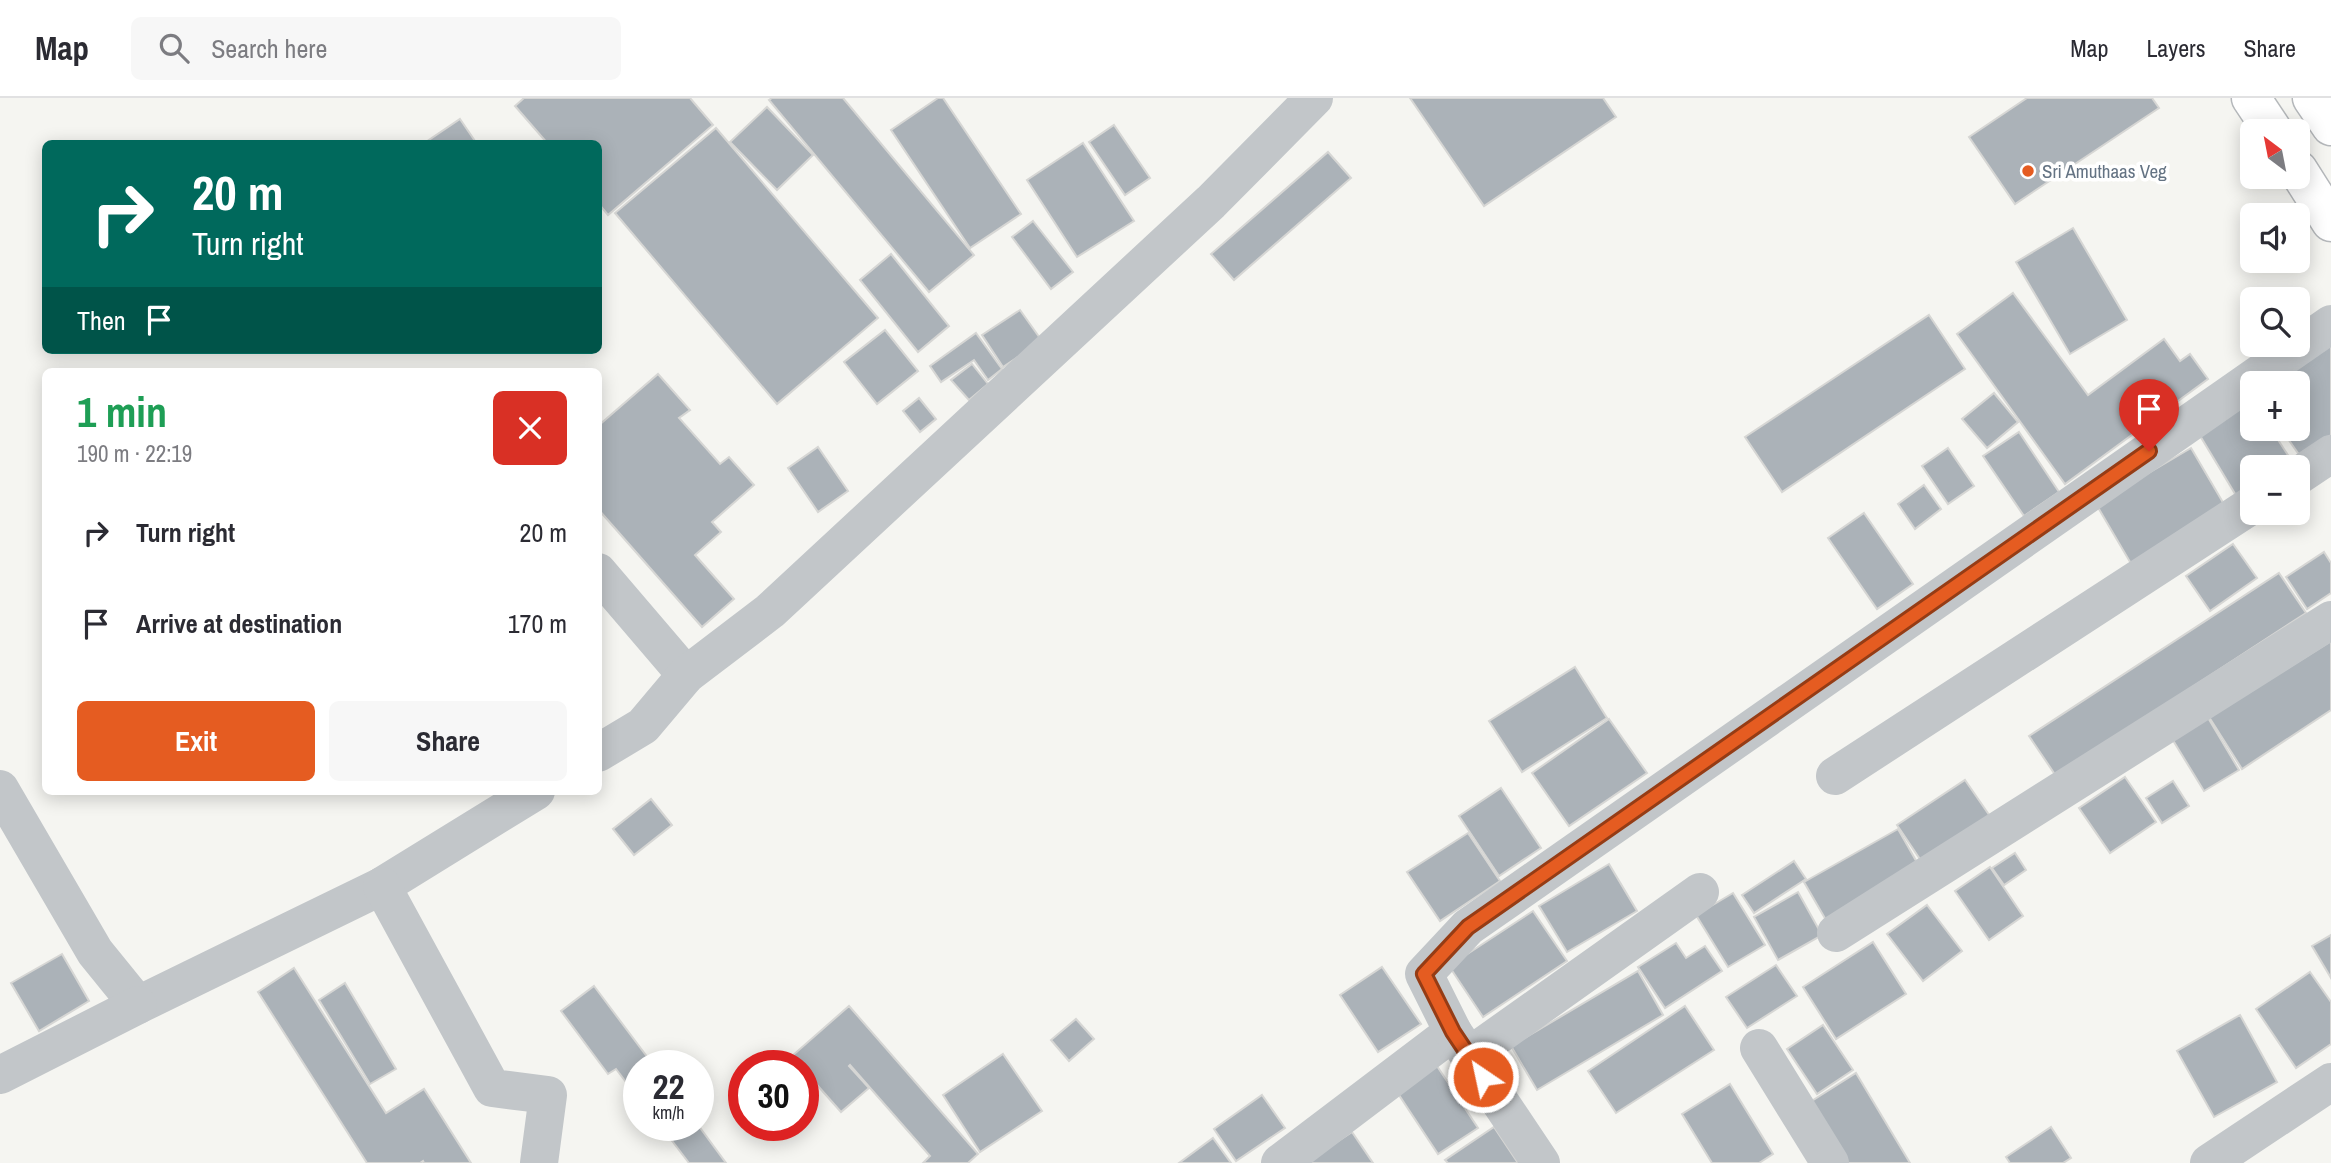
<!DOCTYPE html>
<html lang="en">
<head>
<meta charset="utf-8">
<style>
  :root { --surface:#fff; --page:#f7f7f7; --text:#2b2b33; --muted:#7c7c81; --line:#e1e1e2; --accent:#e55c21 }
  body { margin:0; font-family:"Archivo Narrow",sans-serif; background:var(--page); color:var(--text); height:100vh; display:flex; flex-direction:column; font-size:26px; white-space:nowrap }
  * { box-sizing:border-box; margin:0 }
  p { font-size:23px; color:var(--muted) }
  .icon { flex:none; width:38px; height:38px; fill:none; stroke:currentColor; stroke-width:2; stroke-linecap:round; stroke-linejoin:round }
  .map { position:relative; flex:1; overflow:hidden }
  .side { position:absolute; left:42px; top:270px; width:560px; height:427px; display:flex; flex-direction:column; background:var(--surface); border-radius:10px; box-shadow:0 4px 18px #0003 }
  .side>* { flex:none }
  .top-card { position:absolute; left:42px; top:42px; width:560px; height:214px; border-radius:10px; box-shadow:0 4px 18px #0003; background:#00695c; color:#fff; overflow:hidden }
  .needle { width:46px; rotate:328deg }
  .controls { position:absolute; left:2240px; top:21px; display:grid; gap:14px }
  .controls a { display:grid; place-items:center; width:70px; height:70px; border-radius:10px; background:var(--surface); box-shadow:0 4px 18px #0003; font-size:35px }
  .speed { position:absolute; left:623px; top:952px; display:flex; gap:14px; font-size:35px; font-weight:700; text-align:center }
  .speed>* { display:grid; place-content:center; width:91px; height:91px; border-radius:50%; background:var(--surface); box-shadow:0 4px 18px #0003; line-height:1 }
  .speed small { font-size:18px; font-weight:400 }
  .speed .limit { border:10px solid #d22; background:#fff; color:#111 }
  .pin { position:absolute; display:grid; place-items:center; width:60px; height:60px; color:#fff; margin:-72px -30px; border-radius:50% 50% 50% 0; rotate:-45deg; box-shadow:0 0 7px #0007 }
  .pin .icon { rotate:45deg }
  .me { position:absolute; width:77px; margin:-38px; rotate:326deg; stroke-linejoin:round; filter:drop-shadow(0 0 5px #0008) }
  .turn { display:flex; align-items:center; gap:24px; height:147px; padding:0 35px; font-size:32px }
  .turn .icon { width:91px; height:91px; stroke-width:2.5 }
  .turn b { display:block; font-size:49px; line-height:60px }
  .then { display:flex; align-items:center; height:66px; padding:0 35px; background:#0003; gap:14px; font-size:26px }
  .round { display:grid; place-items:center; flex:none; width:74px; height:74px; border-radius:10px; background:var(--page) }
  .overview { display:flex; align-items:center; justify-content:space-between; height:119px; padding:0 35px }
  h1 { font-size:42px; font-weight:800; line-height:52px; color:#1e9e55 }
  .button { display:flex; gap:14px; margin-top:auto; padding:14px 35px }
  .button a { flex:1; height:80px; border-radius:10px; background:var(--accent); color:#fff; font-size:28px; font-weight:800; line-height:80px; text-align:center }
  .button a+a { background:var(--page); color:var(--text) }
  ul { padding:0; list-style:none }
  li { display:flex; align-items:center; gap:21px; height:91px; padding:0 35px }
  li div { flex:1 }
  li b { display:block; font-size:26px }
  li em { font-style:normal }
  header { display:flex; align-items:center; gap:42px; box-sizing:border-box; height:98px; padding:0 35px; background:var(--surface); border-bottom:2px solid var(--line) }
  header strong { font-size:33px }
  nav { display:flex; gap:38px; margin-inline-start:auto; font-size:24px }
  .search { width:490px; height:63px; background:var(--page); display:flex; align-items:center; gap:18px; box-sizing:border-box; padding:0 24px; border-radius:10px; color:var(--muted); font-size:26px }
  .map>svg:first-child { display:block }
  .building { fill:#abb2b8; stroke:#d6d6d4; stroke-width:2 }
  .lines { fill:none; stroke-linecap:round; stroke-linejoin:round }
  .trunk-casing { stroke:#b5b8bb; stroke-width:41 }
  .minor { stroke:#c2c6c9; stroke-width:38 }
  .trunk { stroke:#fff; stroke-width:38 }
  .route-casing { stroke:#953c15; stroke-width:18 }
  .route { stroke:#e55c21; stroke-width:12 }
  .poi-dot { fill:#e55c21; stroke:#fff; stroke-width:2.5 }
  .labels { text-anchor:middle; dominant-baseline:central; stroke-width:7; stroke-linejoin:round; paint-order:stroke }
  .poi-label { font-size:19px; fill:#647383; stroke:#fff; text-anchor:start }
</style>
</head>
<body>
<header>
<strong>Map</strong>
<div class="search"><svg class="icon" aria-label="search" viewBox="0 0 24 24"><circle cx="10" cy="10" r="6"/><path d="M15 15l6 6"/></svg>Search here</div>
<nav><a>Map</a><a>Layers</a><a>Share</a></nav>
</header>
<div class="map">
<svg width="2331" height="1065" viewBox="0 0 2331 1065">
  <rect width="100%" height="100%" fill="#f5f5f1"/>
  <!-- building -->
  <g class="building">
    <polygon points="524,0 690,0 713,27 608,117 598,105 598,46 548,46 515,8"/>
    <polygon points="772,0 843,0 974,157 929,194 769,2"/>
    <polygon points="938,0 943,0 1021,116 970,150 891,32"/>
    <polygon points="1410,0 1603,0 1616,19 1484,108"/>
    <polygon points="2027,0 2152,0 2159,10 2015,106 1969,39"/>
    <polygon points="767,9 813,57 777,92 730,44"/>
    <polygon points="460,21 477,46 423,46"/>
    <polygon points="1114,27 1150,80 1125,97 1089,44"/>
    <polygon points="716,30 878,220 777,306 615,115"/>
    <polygon points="1083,45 1134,123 1077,159 1027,82"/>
    <polygon points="1328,54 1351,80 1234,182 1211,156"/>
    <polygon points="1033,123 1073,174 1051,191 1012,139"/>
    <polygon points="2073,130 2127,222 2070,256 2016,164"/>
    <polygon points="891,156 949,228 918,254 860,182"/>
    <polygon points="2013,195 2088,297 2164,241 2180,263 2190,256 2208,281 2065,386 1957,236"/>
    <polygon points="1020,212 1042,243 1003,269 982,237"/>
    <polygon points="1929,217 1965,271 1782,394 1745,339"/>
    <polygon points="885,232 918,273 877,306 844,264"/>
    <polygon points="976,235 1002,271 988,282 974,262 941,284 930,268"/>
    <polygon points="2331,244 2331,337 2300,358 2281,331 2298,331 2298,285 2269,285"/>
    <polygon points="972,266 988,286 969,302 951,282"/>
    <polygon points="658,276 690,312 679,320 720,366 729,359 754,387 712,424 721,434 695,457 734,501 702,529 598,411 598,328"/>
    <polygon points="1994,295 2018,324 1987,350 1962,321"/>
    <polygon points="919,300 936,321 920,334 903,313"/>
    <polygon points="2252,304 2252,331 2271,331 2293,365 2286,369 2252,369 2252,389 2237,399 2199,336"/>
    <polygon points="2019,334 2059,394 2024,418 1983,358"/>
    <polygon points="818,349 848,393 818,414 788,370"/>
    <polygon points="1948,350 1974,388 1948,406 1922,368"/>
    <polygon points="2191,350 2228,413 2133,469 2096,406"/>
    <polygon points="1924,387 1941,411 1915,431 1898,406"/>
    <polygon points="1864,415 1913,486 1877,511 1828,440"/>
    <polygon points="2233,446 2257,480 2210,513 2186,478"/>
    <polygon points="2324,454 2331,465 2331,495 2307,511 2286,479"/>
    <polygon points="2279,475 2306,515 2056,678 2029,638"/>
    <polygon points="2331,543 2331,612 2242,671 2209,619"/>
    <polygon points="1575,569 1607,620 1522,674 1489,623"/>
    <polygon points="2207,618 2239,672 2204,693 2171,639"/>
    <polygon points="1609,621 1647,675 1569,728 1532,675"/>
    <polygon points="2125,679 2156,724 2110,755 2079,710"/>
    <polygon points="1965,682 1994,724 1926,770 1897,727"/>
    <polygon points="2173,683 2189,708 2162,725 2146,700"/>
    <polygon points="1501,690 1541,750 1499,778 1459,718"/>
    <polygon points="651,701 672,727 634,757 613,731"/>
    <polygon points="1898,731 1923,775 1830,829 1804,784"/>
    <polygon points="1468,735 1500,783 1440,823 1407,774"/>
    <polygon points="2015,755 2026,772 2004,787 1992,770"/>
    <polygon points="1794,763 1806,781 1754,815 1742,797"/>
    <polygon points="1609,766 1637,813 1567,854 1539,808"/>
    <polygon points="1990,769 2023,818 1989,842 1955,793"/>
    <polygon points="1798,794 1822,837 1778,862 1754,819"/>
    <polygon points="1733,795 1765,847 1728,869 1696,817"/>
    <polygon points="1927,807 1962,853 1923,883 1887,836"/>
    <polygon points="1533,813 1567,863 1483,919 1449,868"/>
    <polygon points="2331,837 2331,880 2312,848"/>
    <polygon points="1873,844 1906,896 1836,941 1803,889"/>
    <polygon points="1676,845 1686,860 1705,848 1722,873 1665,910 1638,869"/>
    <polygon points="62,856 89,903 39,933 11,885"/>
    <polygon points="1776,867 1797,898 1747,930 1726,899"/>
    <polygon points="1382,869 1421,926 1378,954 1340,897"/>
    <polygon points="294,870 386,1015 424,991 471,1065 424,1065 423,1063 420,1065 367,1065 258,894"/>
    <polygon points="1638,873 1663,917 1537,992 1511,948"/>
    <polygon points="2310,874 2331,904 2331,946 2296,970 2256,911"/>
    <polygon points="345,885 396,971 370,986 319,902"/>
    <polygon points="594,888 654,968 639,968 639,1001 616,971 608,976 561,913"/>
    <polygon points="849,908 978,1056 968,1065 923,1065 930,1058 850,967 849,968 869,990 841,1014 803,971 803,968 800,968 792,958"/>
    <polygon points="1685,908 1714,952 1616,1015 1588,973"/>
    <polygon points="2240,917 2277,984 2214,1019 2177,953"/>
    <polygon points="1076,921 1094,941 1069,963 1051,942"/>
    <polygon points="1823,927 1853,972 1817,996 1787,951"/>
    <polygon points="1003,956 1042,1013 980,1054 943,997"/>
    <polygon points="1437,968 1478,1030 1438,1056 1397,994"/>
    <polygon points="1856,975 1910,1065 1843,1065 1807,1006"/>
    <polygon points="1730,986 1773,1056 1759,1065 1712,1065 1682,1016"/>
    <polygon points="1262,997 1285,1030 1236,1063 1214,1031"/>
    <polygon points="660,1027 698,1027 726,1065 689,1065"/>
    <polygon points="1494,1029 1518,1065 1448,1065 1445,1062"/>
    <polygon points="2051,1029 2071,1060 2063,1065 2010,1065 2006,1059"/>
    <polygon points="1352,1034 1373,1065 1305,1065"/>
    <polygon points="1213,1040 1231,1065 1179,1065"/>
  </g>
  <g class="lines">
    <!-- trunk casing -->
    <g class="trunk-casing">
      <g id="trunk">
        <polyline points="2251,0 2273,33"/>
        <polyline points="2312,0 2331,28"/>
        <polyline points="2298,72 2331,124"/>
      </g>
    </g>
    <!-- minor -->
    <g class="minor">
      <polyline points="2298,378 2331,356"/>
      <polyline points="598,474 686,577"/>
      <polyline points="598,655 643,628 686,577 770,513 1211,104 1314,0"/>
      <polyline points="1835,678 2252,407"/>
      <polyline points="0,691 95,854 138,907 382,788 536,693"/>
      <polyline points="382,788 492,990 548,997 539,1065"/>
      <polyline points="1836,835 2331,522"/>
      <polyline points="1759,950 1830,1065"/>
      <polyline points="1469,958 1700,794"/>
      <polyline points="0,977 138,907"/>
      <polyline points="1280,1065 1453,934"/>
      <polyline points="1541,1065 1453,934 1424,876 1468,829 2331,226"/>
      <polyline points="2209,1065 2331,984"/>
    </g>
    <!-- trunk -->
    <use href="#trunk" class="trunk"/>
  </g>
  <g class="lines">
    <!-- route casing -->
    <g class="route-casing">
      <polyline id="route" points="1483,979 1453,934 1424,876 1468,829 2149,353"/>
    </g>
    <!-- route -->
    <use href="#route" class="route"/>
  </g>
  <!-- markers -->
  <circle class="poi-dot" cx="2028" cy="73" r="7"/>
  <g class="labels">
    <!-- poi labels -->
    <g class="poi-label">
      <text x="2042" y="73">Sri Amuthaas Veg</text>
    </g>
  </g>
</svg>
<div class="controls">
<a><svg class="needle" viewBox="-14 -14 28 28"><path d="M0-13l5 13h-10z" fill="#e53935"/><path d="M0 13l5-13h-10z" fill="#7c7c81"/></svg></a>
<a><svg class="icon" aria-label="sound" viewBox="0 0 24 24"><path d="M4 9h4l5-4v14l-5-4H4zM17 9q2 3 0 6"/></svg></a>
<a><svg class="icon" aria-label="search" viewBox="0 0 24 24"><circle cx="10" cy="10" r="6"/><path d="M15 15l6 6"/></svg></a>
<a>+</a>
<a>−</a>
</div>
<div class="speed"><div>22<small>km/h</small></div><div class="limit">30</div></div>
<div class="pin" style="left:2149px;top:353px;background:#d93025"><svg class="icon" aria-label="arrive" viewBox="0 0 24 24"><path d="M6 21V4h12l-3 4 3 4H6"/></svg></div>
<svg class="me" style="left:1483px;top:979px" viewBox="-20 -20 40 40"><circle r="17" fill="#e55c21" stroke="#fff" stroke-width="3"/><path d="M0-11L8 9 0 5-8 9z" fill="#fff"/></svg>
<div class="top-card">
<div class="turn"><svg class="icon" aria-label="right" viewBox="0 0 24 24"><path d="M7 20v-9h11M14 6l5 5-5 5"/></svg><div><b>20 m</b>Turn right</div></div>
<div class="then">Then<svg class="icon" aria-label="arrive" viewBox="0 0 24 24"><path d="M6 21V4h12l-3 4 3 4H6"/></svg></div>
</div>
<section class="side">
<div class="overview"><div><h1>1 min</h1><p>190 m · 22:19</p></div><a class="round" style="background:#d93025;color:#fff"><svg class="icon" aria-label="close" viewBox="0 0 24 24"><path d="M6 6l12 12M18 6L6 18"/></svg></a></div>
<ul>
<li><svg class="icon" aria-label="right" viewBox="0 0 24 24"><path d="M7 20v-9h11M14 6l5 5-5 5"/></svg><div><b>Turn right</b></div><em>20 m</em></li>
<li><svg class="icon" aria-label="arrive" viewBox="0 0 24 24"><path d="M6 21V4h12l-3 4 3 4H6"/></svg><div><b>Arrive at destination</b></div><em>170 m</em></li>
</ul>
<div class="button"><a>Exit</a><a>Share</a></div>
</section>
</div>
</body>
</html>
